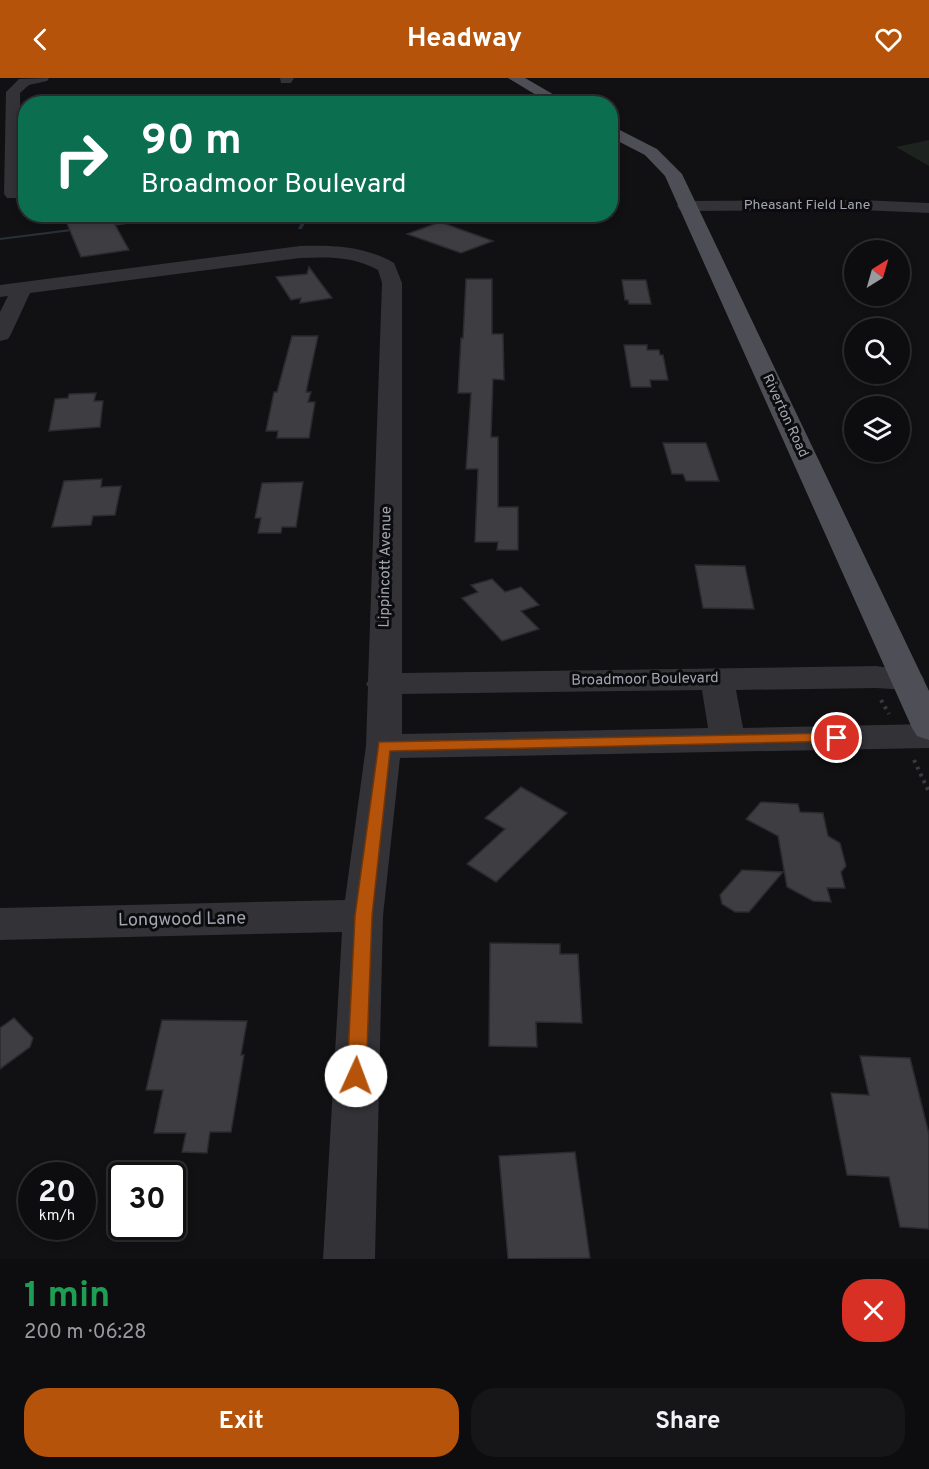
<!DOCTYPE html>
<html lang="en">
<head>
<meta charset="utf-8">
<style>
  :root { --surface:#0d0c0e; --page:#161517; --text:#f1f3f6; --muted:#9a9b9e; --line:#2d2c2e; --accent:#b45309 }
  body { margin:0; font-family:Overpass,sans-serif; background:var(--page); color:var(--text); height:100vh; display:flex; flex-direction:column; font-size:22px; white-space:nowrap }
  * { box-sizing:border-box; margin:0 }
  p { font-size:20px; color:var(--muted) }
  .icon { flex:none; width:33px; height:33px; fill:none; stroke:currentColor; stroke-width:2; stroke-linecap:round; stroke-linejoin:round }
  .map { position:relative; height:1181px; overflow:hidden }
  .drawer { display:flex; flex-direction:column; background:var(--surface); flex:1 }
  .drawer>* { flex:none }
  .banner { position:absolute; left:18px; top:18px; width:600px; height:126px; border-radius:24px; box-shadow:0 3px 9px #0003,0 0 0 2px var(--line); background:#0b6e4f; color:#fff; overflow:hidden }
  .needle { width:39px; rotate:37deg }
  .controls { position:absolute; left:844px; top:162px; display:grid; gap:12px }
  .controls a { display:grid; place-items:center; width:66px; height:66px; border-radius:50%; background:var(--surface); box-shadow:0 3px 9px #0003,0 0 0 2px var(--line); font-size:30px }
  .speed { position:absolute; left:18px; top:1084px; display:flex; gap:12px; font-size:30px; font-weight:700; text-align:center }
  .speed>* { display:grid; place-content:center; width:78px; height:78px; border-radius:50%; background:var(--surface); box-shadow:0 3px 9px #0003,0 0 0 2px var(--line); line-height:1 }
  .speed small { font-size:15px; font-weight:400 }
  .speed .limit { border:3px solid #111; border-radius:9px; background:#fff; color:#111 }
  .pin { position:absolute; display:grid; place-items:center; width:51px; height:51px; color:#fff; margin:-26px; border:3px solid #fff; border-radius:50%; box-shadow:0 2px 6px #0007 }
  .me { position:absolute; width:66px; margin:-33px; rotate:2deg; stroke-linejoin:round; filter:drop-shadow(0 0 4px #0008) }
  .turn { display:flex; align-items:center; gap:21px; height:126px; padding:0 24px; font-size:27px }
  .turn .icon { width:78px; height:78px; stroke-width:2.5 }
  .turn b { display:block; font-size:42px; line-height:51px }
  .round { display:grid; place-items:center; flex:none; width:63px; height:63px; border-radius:24px; background:var(--page) }
  .summary { display:flex; align-items:center; justify-content:space-between; height:102px; padding:0 24px }
  h1 { font-size:36px; font-weight:700; line-height:45px; color:#1e9e55 }
  .cta { display:flex; gap:12px; margin-top:auto; padding:12px 24px }
  .cta a { flex:1; height:69px; border-radius:24px; background:var(--accent); color:#fff; font-size:24px; font-weight:700; line-height:69px; text-align:center }
  .cta a+a { background:var(--page); color:var(--text) }
  header { display:flex; justify-content:space-between; align-items:center; height:78px; padding:0 24px; background:var(--accent); color:#fff; font-size:27px; font-weight:700 }
  .map>svg:first-child { display:block }
  .green { fill:#1d241e }
  .lines { fill:none; stroke-linecap:round; stroke-linejoin:round }
  .stream { fill:#293037; fill-rule:evenodd }
  .building { fill:#3d3d42; stroke:#2b2a2e; stroke-width:1.5 }
  .path { stroke:#38393e; stroke-width:4; stroke-dasharray:3 4.5; stroke-linecap:butt }
  .minor { fill:#323237; fill-rule:evenodd }
  .major { fill:#4e4f56; fill-rule:evenodd }
  .route { fill:#b45309; stroke:#753606; stroke-width:1.5 }
  .labels { text-anchor:middle; dominant-baseline:central; stroke-width:6; stroke-linejoin:round; paint-order:stroke }
  .far-street-label { font-size:14px; fill:#a2a6b2; stroke:#0c0b0d }
  .street-label { font-size:15px; fill:#a2a6b2; stroke:#0c0b0d }
  .near-street-label { font-size:18px; fill:#a2a6b2; stroke:#0c0b0d }
</style>
</head>
<body>
<header><svg class="icon" aria-label="back" viewBox="0 0 24 24"><path d="M15 5l-7 7 7 7"/></svg>Headway<svg class="icon" aria-label="heart" viewBox="0 0 24 24"><path d="M12 20l-8-8c-3-5 5-10 8-4 3-6 11-1 8 4z"/></svg></header>
<div class="map">
<svg width="929" height="1181" viewBox="0 0 929 1181">
  <rect width="100%" height="100%" fill="#111012"/>
  <!-- green -->
  <polygon class="green" points="929,62 929,88 896,69"/>
  <g class="lines">
    <!-- stream -->
    <g class="stream">
      <polygon points="188,136 204,136 105,149 103,148 105,147"/>
      <polygon points="305,136 309,136 302,151 298,151"/>
      <polygon points="78,150 80,151 80,152 0,162 0,160"/>
    </g>
  </g>
  <!-- building -->
  <g class="building">
    <polygon points="63,136 109,136 129,172 81,179"/>
    <polygon points="440,144 493,163 461,175 407,156"/>
    <polygon points="309,189 320,204 332,220 300,225 301,220 291,222 276,199 307,196"/>
    <polygon points="466,201 492,201 492,256 503,256 504,302 493,301 491,359 498,359 498,429 518,429 518,472 497,472 498,464 475,464 478,391 466,391 471,315 458,315 461,260 463,260"/>
    <polygon points="622,202 646,202 651,226 629,226 628,222 625,222"/>
    <polygon points="292,258 318,258 306,314 311,314 308,324 315,324 309,360 277,360 278,353 266,353 274,314 277,314"/>
    <polygon points="624,267 647,267 647,272 659,272 660,277 663,277 668,302 650,302 651,309 631,309"/>
    <polygon points="96,315 94,323 103,323 100,349 49,353 55,321 68,320 69,316"/>
    <polygon points="663,365 706,365 719,403 686,403 683,396 672,396"/>
    <polygon points="102,401 101,409 121,408 115,437 93,438 91,447 52,449 64,403"/>
    <polygon points="303,404 296,449 282,449 281,455 258,455 261,440 255,440 262,405"/>
    <polygon points="695,487 745,488 754,531 703,530"/>
    <polygon points="492,501 505,514 521,509 539,527 521,533 539,551 502,563 462,520 478,514 471,507"/>
    <polygon points="521,709 567,735 496,804 467,786 505,751 485,740"/>
    <polygon points="761,724 798,726 800,734 823,735 828,758 840,765 846,788 841,794 845,810 827,810 831,824 813,823 787,809 778,758 746,741"/>
    <polygon points="742,792 783,794 749,834 735,834 722,826 720,817"/>
    <polygon points="490,865 560,866 560,876 578,876 582,945 536,944 537,969 489,968"/>
    <polygon points="14,940 33,960 30,969 0,991 0,950"/>
    <polygon points="162,942 247,943 241,977 244,977 231,1054 210,1054 207,1075 182,1074 186,1055 154,1055 163,1012 146,1012"/>
    <polygon points="860,978 910,980 929,1056 929,1151 900,1149 889,1099 847,1097 831,1015 869,1017"/>
    <polygon points="575,1074 590,1180 508,1181 499,1078"/>
  </g>
  <g class="lines">
    <!-- path -->
    <g class="path">
      <polyline points="881,622 889,636"/>
      <polyline points="914,682 929,714"/>
    </g>
    <!-- minor -->
    <g class="minor">
      <polygon points="49,0 47,3 29,7 20,15 22,116 19,120 7,120 4,116 6,14 19,1"/>
      <polygon points="280,0 294,0 291,5 281,5"/>
      <polygon points="861,122 929,125 929,135 861,132 686,133 680,132 677,128 680,124 686,123"/>
      <path d="M300,168c33,-1 65,0 94,17l8,20v390l474,-7 43,6 5,7 -5,7 -12,4 -31,-2 -140,2 7,38 186,-4v24l-529,10 -17,158 -8,343h-52l19,-327 -342,8v-32l345,-8 21,-154 2,-59 -2,-3 2,-3 14,-398 -4,-13c-25,-14 -51,-13 -78,-12l-270,35 -19,41 -3,5 -8,2v-29l8,-16 -8,1v-12zM702,612l6,38 -306,6v-40z"/>
    </g>
    <!-- major -->
    <g class="major">
      <polygon points="508,0 525,0 570,26 551,26"/>
      <polygon points="610,47 657,71 682,96 929,613 929,662 917,658 912,650 665,98 645,77 610,59"/>
    </g>
  </g>
  <!-- route -->
  <polygon class="route" points="837,655 844,660 842,663 390,673 372,838 366,998 363,1004 356,1006 350,1004 347,998 355,838 379,664"/>
  <g class="labels">
    <!-- far-street labels -->
    <g class="far-street-label">
      <text x="807" y="127">Pheasant Field Lane</text>
      <text transform="translate(785 338) rotate(65)">Riverton Road</text>
    </g>
    <!-- street labels -->
    <g class="street-label">
      <text transform="translate(386 489) rotate(-89)">Lippincott Avenue</text>
      <text transform="translate(645 602) rotate(-1)">Broadmoor Boulevard</text>
    </g>
    <!-- near-street labels -->
    <g class="near-street-label">
      <text transform="translate(182 842) rotate(-1)">Longwood Lane</text>
    </g>
  </g>
</svg>
<div class="controls">
<a><svg class="needle" viewBox="-14 -14 28 28"><path d="M0-13l5 13h-10z" fill="#e53935"/><path d="M0 13l5-13h-10z" fill="#9a9b9e"/></svg></a>
<a><svg class="icon" aria-label="search" viewBox="0 0 24 24"><circle cx="10" cy="10" r="6"/><path d="M15 15l6 6"/></svg></a>
<a><svg class="icon" aria-label="layers" viewBox="0 0 24 24"><path d="M12 4l9 5-9 5-9-5zM3 14l9 5 9-5"/></svg></a>
</div>
<div class="speed"><div>20<small>km/h</small></div><div class="limit">30</div></div>
<div class="pin" style="left:837px;top:660px;background:#d93025"><svg class="icon" aria-label="arrive" viewBox="0 0 24 24"><path d="M6 21V4h12l-3 4 3 4H6"/></svg></div>
<svg class="me" style="left:356px;top:998px" viewBox="-20 -20 40 40"><circle r="19" fill="#fff"/><path d="M0-13L10 11 0 6-10 11z" fill="#b45309"/></svg>
<div class="banner">
<div class="turn"><svg class="icon" aria-label="right" viewBox="0 0 24 24"><path d="M7 20v-9h11M14 6l5 5-5 5"/></svg><div><b>90 m</b>Broadmoor Boulevard</div></div>
</div>
</div>
<section class="drawer">
<div class="summary"><div><h1>1 min</h1><p>200 m · 06:28</p></div><a class="round" style="background:#d93025;color:#fff"><svg class="icon" aria-label="close" viewBox="0 0 24 24"><path d="M6 6l12 12M18 6L6 18"/></svg></a></div>
<div class="cta"><a>Exit</a><a>Share</a></div>
</section>
</body>
</html>
